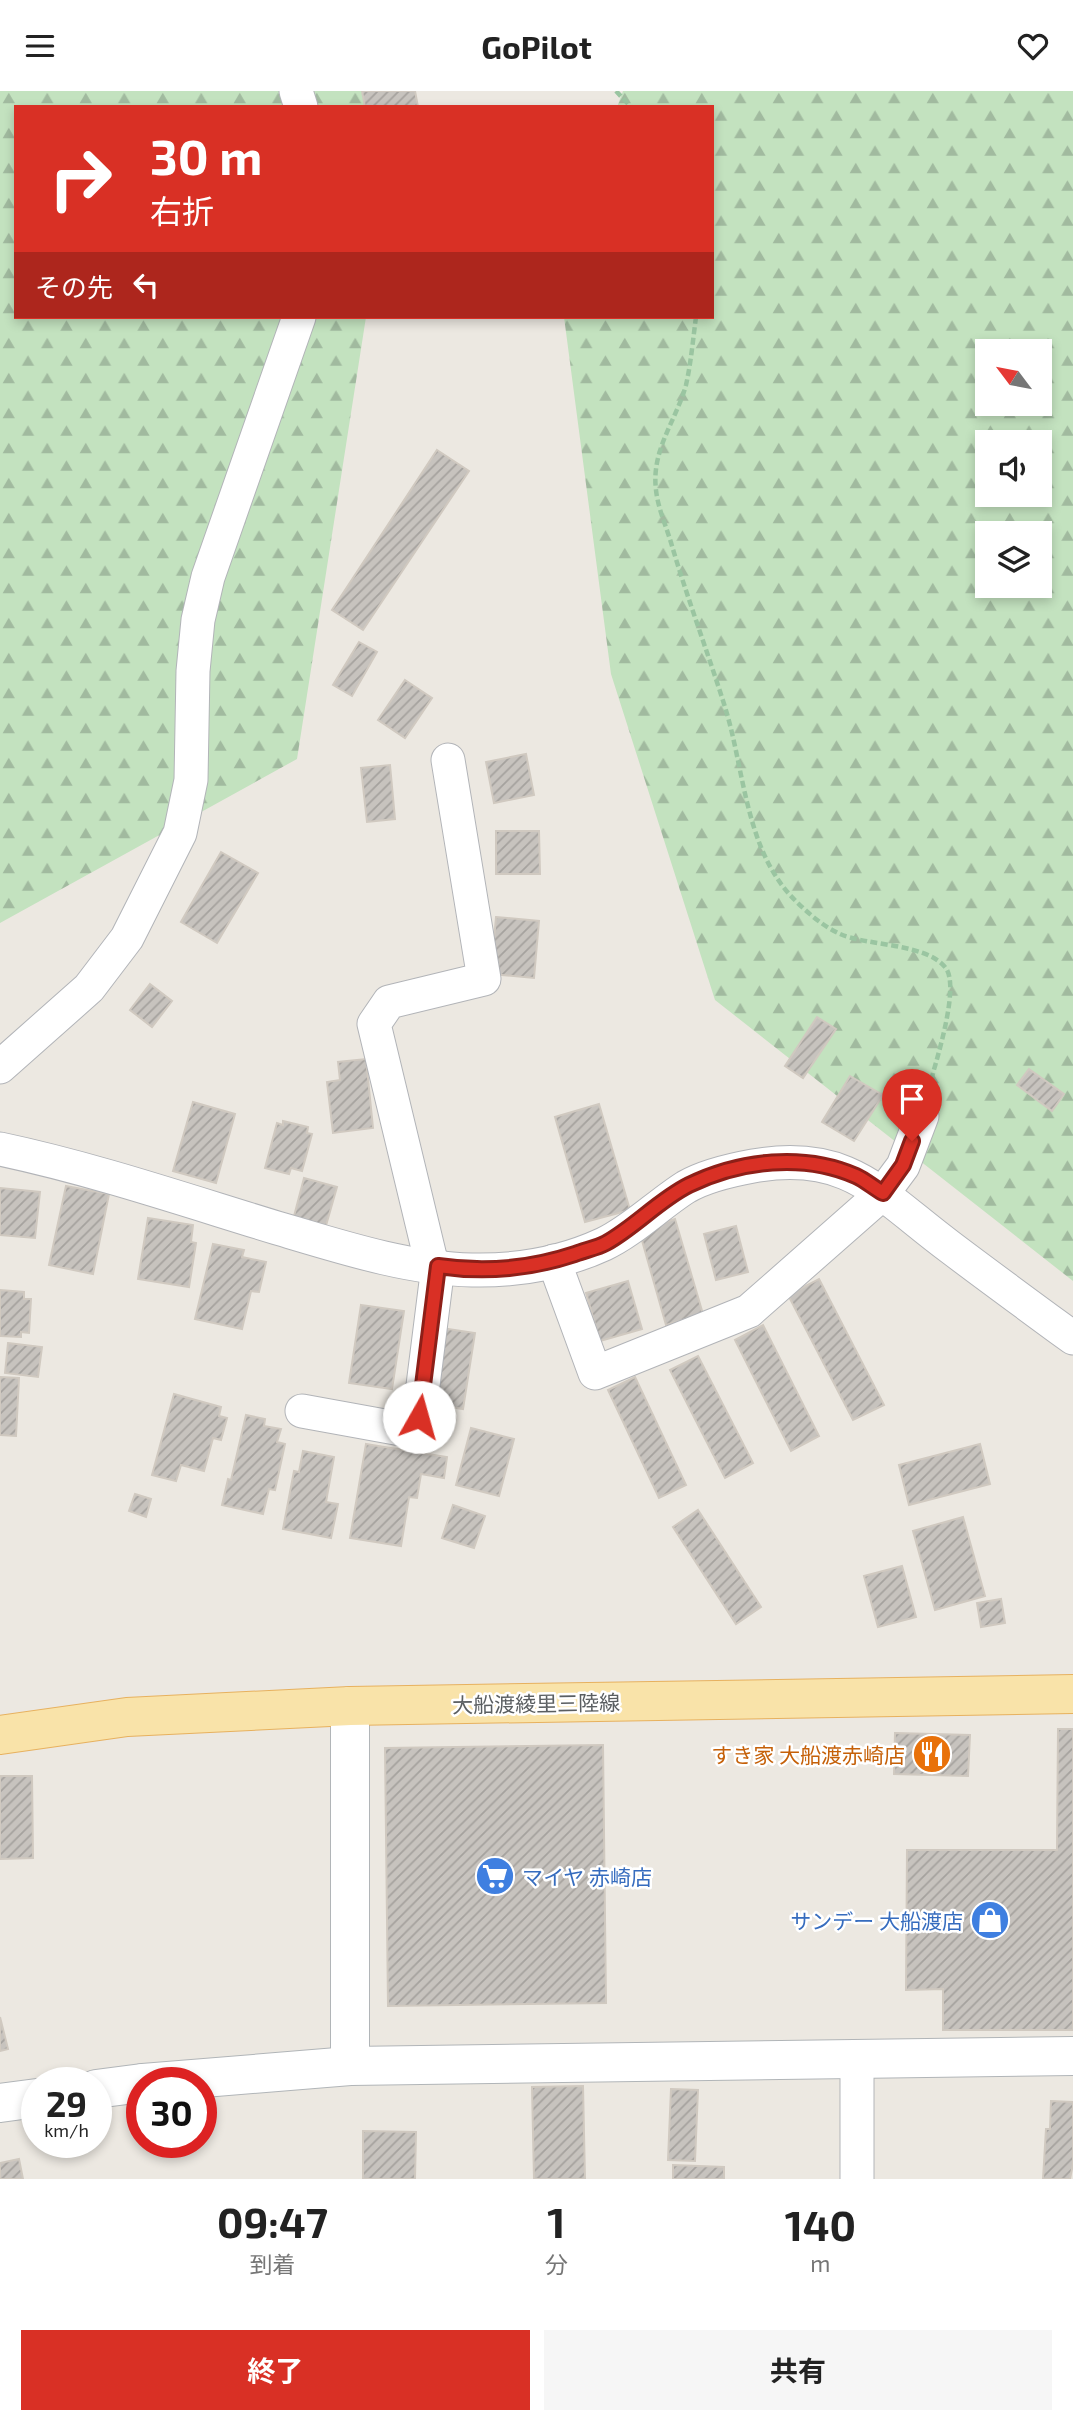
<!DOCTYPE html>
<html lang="ja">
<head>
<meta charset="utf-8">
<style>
  :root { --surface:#fff; --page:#f6f6f6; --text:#222; --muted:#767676; --accent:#d93025 }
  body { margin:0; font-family:"Exo 2","Noto Sans JP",sans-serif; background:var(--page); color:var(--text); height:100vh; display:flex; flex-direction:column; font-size:26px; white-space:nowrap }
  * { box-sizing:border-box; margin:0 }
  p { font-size:23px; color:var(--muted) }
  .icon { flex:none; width:38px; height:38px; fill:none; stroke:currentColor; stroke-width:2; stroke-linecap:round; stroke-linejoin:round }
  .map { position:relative; height:2088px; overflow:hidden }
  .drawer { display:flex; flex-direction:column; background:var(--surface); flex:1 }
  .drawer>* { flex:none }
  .top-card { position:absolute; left:14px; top:14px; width:700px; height:214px; border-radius:0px; box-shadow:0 4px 10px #0003; background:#d93025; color:#fff; overflow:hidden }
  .needle { width:46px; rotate:302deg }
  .controls { position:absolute; left:975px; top:248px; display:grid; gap:14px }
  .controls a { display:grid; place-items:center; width:77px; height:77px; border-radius:0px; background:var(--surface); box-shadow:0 4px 10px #0003; font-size:35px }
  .speed { position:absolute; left:21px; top:1976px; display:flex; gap:14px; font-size:35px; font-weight:700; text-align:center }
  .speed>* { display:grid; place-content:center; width:91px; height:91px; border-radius:50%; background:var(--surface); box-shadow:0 4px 10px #0003; line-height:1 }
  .speed small { font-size:18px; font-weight:400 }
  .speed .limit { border:10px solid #d22; background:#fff; color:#111 }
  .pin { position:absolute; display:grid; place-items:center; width:60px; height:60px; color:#fff; margin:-72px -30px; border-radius:50% 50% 50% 0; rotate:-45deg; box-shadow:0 0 7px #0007 }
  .pin .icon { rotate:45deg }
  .me { position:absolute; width:77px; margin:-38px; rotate:7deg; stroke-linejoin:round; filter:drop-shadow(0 0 5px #0008) }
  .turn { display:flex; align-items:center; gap:24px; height:147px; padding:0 21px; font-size:32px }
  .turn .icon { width:91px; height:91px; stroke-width:2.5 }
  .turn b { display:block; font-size:49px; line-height:60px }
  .then { display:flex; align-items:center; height:66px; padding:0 21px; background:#0003; gap:14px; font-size:26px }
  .eta { display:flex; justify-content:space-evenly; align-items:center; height:119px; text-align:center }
  .eta b { font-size:42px; font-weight:700; line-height:49px }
  .button { display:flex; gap:14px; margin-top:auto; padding:14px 21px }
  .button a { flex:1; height:80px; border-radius:0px; background:var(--accent); color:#fff; font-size:28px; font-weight:700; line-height:80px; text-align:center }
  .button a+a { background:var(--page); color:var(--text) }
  header { display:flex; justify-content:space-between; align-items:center; height:91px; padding:0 21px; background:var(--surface); font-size:32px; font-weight:700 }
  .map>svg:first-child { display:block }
  .forest { fill:url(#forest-firs); fill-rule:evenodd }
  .building { fill:url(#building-hatch); stroke:#d0c9c0; stroke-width:2 }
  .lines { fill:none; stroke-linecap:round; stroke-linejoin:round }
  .street-casing { stroke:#b2b4b8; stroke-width:35 }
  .secondary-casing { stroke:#b1b5b8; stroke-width:40 }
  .primary-casing { stroke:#e7b15f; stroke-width:40 }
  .path { stroke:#9ac5a1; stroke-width:4.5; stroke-dasharray:7 3.5; stroke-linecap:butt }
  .street { stroke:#fff; stroke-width:33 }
  .secondary { stroke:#fff; stroke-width:38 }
  .primary { stroke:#f9e3a9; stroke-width:38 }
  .route-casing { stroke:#8d1f18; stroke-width:18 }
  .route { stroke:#d93025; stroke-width:12 }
  .labels { text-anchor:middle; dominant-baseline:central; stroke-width:5; stroke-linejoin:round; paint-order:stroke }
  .street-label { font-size:21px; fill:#5a5e61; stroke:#fff }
  .food-label { font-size:21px; fill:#c56008; stroke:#fff; text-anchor:end }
  .shop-label { font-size:21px; fill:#366cbe; stroke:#fff; text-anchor:start }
</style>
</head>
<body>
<header><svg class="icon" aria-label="menu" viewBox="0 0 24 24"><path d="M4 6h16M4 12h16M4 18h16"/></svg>GoPilot<svg class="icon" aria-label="heart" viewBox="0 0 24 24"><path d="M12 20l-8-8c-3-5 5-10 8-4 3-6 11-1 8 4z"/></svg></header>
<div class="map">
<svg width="1073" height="2088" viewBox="0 0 1073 2088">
  <defs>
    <pattern id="forest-firs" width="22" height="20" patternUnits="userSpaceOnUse" patternTransform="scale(1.75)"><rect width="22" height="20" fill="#c3e2bf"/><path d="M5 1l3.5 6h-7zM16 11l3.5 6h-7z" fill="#a1ba9f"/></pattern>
    <pattern id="building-hatch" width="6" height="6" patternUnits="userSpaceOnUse" patternTransform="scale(1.75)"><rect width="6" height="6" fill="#c7c3be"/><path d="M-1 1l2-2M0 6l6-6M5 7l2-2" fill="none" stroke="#a5a29e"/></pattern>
  </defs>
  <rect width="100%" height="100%" fill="#ece8e1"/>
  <!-- forest -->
  <g class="forest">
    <polygon points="0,0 400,0 398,16 16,16 16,226 366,226 297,668 0,832"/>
    <path d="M623,0h450v1190l-358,-281 -104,-326 -47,-357h148v-210h-95zM987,261h53v52h-53zM987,352h53v52h-53zM987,443h53v52h-53z"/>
  </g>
  <!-- building -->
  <g class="building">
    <polygon points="362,0 415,0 418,16 365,16"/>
    <polygon points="437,359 469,380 363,539 332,519"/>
    <polygon points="359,551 377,561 352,605 333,594"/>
    <polygon points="405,589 432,607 405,647 378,629"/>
    <polygon points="526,663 534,704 494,712 486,671"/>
    <polygon points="390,674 395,728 367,731 361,677"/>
    <polygon points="496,740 539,740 540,783 496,783"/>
    <polygon points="221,761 258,782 217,852 181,831"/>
    <polygon points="496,826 539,830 534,887 491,883"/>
    <polygon points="150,893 172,910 152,936 130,919"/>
    <polygon points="817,926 836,938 803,987 785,975"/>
    <polygon points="366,968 373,1037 333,1042 327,991 340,989 338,971"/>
    <polygon points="1029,978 1064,1003 1052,1020 1017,994"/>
    <polygon points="850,985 883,1004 854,1050 822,1031"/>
    <polygon points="193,1011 235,1023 216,1092 173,1080"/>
    <polygon points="599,1013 630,1119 585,1131 555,1026"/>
    <polygon points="283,1030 308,1036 307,1042 312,1043 302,1080 291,1077 289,1083 265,1077 277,1032 283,1034"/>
    <polygon points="304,1087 337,1096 325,1138 293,1129"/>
    <polygon points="66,1095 109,1103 93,1183 49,1174"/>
    <polygon points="0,1097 40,1101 35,1147 0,1144"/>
    <polygon points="148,1127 193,1134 191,1151 196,1152 189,1196 138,1188"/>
    <polygon points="675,1128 703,1223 666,1234 639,1139"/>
    <polygon points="736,1135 748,1181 716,1189 704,1143"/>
    <polygon points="213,1153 244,1159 242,1166 266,1171 259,1201 251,1200 242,1238 195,1228"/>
    <polygon points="819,1188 884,1314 853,1329 788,1204"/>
    <polygon points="628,1190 642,1238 600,1250 586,1202"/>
    <polygon points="0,1199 24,1201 24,1208 31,1208 29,1242 21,1241 21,1246 0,1245"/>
    <polygon points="361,1214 404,1220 392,1298 349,1292"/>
    <polygon points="763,1234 819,1345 791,1360 735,1249"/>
    <polygon points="435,1236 475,1242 463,1318 424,1312"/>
    <polygon points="8,1252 42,1256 38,1286 5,1282"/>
    <polygon points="698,1265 753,1372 725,1387 670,1279"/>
    <polygon points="0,1286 19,1287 16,1345 0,1344"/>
    <polygon points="635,1286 686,1394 659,1407 608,1299"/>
    <polygon points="174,1303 221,1316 219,1325 227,1327 221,1349 213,1347 204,1380 181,1374 176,1390 152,1384"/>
    <polygon points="246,1324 265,1328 264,1335 281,1338 277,1351 285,1353 275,1399 269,1398 263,1423 222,1414 228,1388 231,1389"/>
    <polygon points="471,1337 514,1348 499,1405 456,1394"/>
    <polygon points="366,1353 447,1366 444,1387 421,1383 417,1407 409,1406 401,1455 350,1447"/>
    <polygon points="980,1353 990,1393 909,1414 899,1374"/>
    <polygon points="303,1360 334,1366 326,1411 338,1413 331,1447 283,1438 294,1380 299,1381"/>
    <polygon points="135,1403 151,1408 146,1426 129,1420"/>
    <polygon points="453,1414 485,1425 474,1457 442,1447"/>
    <polygon points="698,1419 761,1516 736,1533 673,1436"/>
    <polygon points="963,1426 985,1505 935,1519 913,1440"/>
    <polygon points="902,1475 916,1526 878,1536 864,1485"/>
    <polygon points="1001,1508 1005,1532 981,1536 977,1512"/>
    <polygon points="1058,1638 1073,1638 1073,1939 943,1939 943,1898 906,1899 907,1759 1057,1759"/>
    <polygon points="895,1642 970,1644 968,1685 894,1683"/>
    <polygon points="603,1654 606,1912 388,1915 385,1657"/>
    <polygon points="0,1685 32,1685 33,1767 0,1768"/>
    <polygon points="0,1926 8,1958 0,1960"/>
    <polygon points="583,1995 585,2088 534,2088 532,1996"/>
    <polygon points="671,1998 698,1999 695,2070 668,2069"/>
    <polygon points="1051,2010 1073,2011 1073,2073 1070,2088 1043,2088 1046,2038 1050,2038"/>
    <polygon points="363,2040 416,2041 415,2088 363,2088"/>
    <polygon points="19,2068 23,2088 0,2088 0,2072"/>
    <polygon points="673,2074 724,2076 724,2088 673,2088"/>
  </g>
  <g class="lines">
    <!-- street casing -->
    <g class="street-casing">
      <g id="street">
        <polyline points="296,0 301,16"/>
        <polyline points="0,976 89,897 127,847 180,742 191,689 193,580 198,529 208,486 299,226"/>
        <path d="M0,1058c94,20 185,51 277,79 61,18 131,41 195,42 44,1 91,-7 132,-26 28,-13 55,-40 82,-57 19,-11 45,-17 67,-21 96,-17 127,29 197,81 41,31 82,61 123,91"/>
        <polyline points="554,1170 595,1282 749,1220 883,1102 903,1075 922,1025"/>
        <polyline points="432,1174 374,933 389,911 484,888 448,669"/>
        <polyline points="302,1320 401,1338 419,1326 438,1175"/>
        <polyline points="857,1969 857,2088"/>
      </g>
    </g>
    <!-- secondary casing -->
    <g class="secondary-casing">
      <g id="secondary">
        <polyline points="350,1975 350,1615"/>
        <polyline points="143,1992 350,1975 1073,1965"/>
        <polyline points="96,1998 142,1992"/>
        <polyline points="0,2012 37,2007"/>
      </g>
    </g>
    <!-- primary casing -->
    <g class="primary-casing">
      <polyline id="primary" points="0,1644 127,1626 350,1615 1073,1603"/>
    </g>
    <!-- path -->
    <g class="path">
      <polyline points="616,0 631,16"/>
      <path d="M696,226c-3,22 -5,46 -10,68 -10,36 -35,65 -30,105 2,19 11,38 16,56 16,54 36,107 53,161 19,61 20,138 65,188 13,14 32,31 50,39 27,12 85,9 105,33 16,18 -9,94 -15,117"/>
    </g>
    <!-- street -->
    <use href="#street" class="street"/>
    <!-- secondary -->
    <use href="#secondary" class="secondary"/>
    <!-- primary -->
    <use href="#primary" class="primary"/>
  </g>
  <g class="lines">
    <!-- route casing -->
    <g class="route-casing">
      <path id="route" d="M419,1326l19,-151c47,7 92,3 137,-12 10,-4 22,-6 31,-11 29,-16 53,-43 83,-58 51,-25 115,-32 167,-9 9,4 18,12 27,17l20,-28 9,-24"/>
    </g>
    <!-- route -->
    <use href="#route" class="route"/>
  </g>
  <!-- icons -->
  <defs>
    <g id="restaurant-disc" transform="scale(2.0125)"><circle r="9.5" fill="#e8710a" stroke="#fff"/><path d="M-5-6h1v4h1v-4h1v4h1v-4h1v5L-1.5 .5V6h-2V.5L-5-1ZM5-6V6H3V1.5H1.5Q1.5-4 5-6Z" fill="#fff"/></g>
    <g id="supermarket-disc" transform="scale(2.0125)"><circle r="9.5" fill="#3f7fe0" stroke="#fff"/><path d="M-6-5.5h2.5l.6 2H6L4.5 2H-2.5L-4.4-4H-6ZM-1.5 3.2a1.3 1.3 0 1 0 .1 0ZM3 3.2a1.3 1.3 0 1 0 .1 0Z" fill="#fff"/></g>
    <g id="shop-disc" transform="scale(2.0125)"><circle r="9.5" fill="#3f7fe0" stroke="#fff"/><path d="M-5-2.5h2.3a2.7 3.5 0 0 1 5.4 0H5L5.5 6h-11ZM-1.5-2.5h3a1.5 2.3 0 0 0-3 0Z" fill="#fff"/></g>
  </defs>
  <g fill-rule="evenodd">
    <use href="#restaurant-disc" x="932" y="1663"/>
    <use href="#supermarket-disc" x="495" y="1785"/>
    <use href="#shop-disc" x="990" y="1829"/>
  </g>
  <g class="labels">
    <!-- street labels -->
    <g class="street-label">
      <text transform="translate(536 1612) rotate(-1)">大船渡綾里三陸線</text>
    </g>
    <!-- food labels -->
    <g class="food-label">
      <text x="905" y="1663">すき家 大船渡赤崎店</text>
    </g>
    <!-- shop labels -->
    <g class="shop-label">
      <text x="522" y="1785">マイヤ 赤崎店</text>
      <text x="963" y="1829" text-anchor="end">サンデー 大船渡店</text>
    </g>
  </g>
</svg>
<div class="controls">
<a><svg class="needle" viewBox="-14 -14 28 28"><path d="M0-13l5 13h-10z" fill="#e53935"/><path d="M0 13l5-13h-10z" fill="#767676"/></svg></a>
<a><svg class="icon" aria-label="sound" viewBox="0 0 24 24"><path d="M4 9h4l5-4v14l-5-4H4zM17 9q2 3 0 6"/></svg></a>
<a><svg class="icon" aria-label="layers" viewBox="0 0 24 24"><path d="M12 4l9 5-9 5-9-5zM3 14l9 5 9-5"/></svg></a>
</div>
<div class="speed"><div>29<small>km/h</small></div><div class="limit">30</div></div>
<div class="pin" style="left:912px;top:1050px;background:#d93025"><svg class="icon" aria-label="arrive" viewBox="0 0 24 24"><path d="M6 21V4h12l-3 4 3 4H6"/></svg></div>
<svg class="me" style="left:419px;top:1326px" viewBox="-20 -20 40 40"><circle r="19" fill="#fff"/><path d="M0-13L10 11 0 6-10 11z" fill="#d93025"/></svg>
<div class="top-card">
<div class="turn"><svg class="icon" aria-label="right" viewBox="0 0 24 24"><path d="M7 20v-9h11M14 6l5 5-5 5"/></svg><div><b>30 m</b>右折</div></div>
<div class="then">その先<svg class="icon" aria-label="left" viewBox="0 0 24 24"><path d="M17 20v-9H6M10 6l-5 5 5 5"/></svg></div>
</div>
</div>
<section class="drawer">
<div class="eta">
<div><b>09:47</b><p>到着</p></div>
<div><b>1</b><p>分</p></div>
<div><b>140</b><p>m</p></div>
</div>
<div class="button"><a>終了</a><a>共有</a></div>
</section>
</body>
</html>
